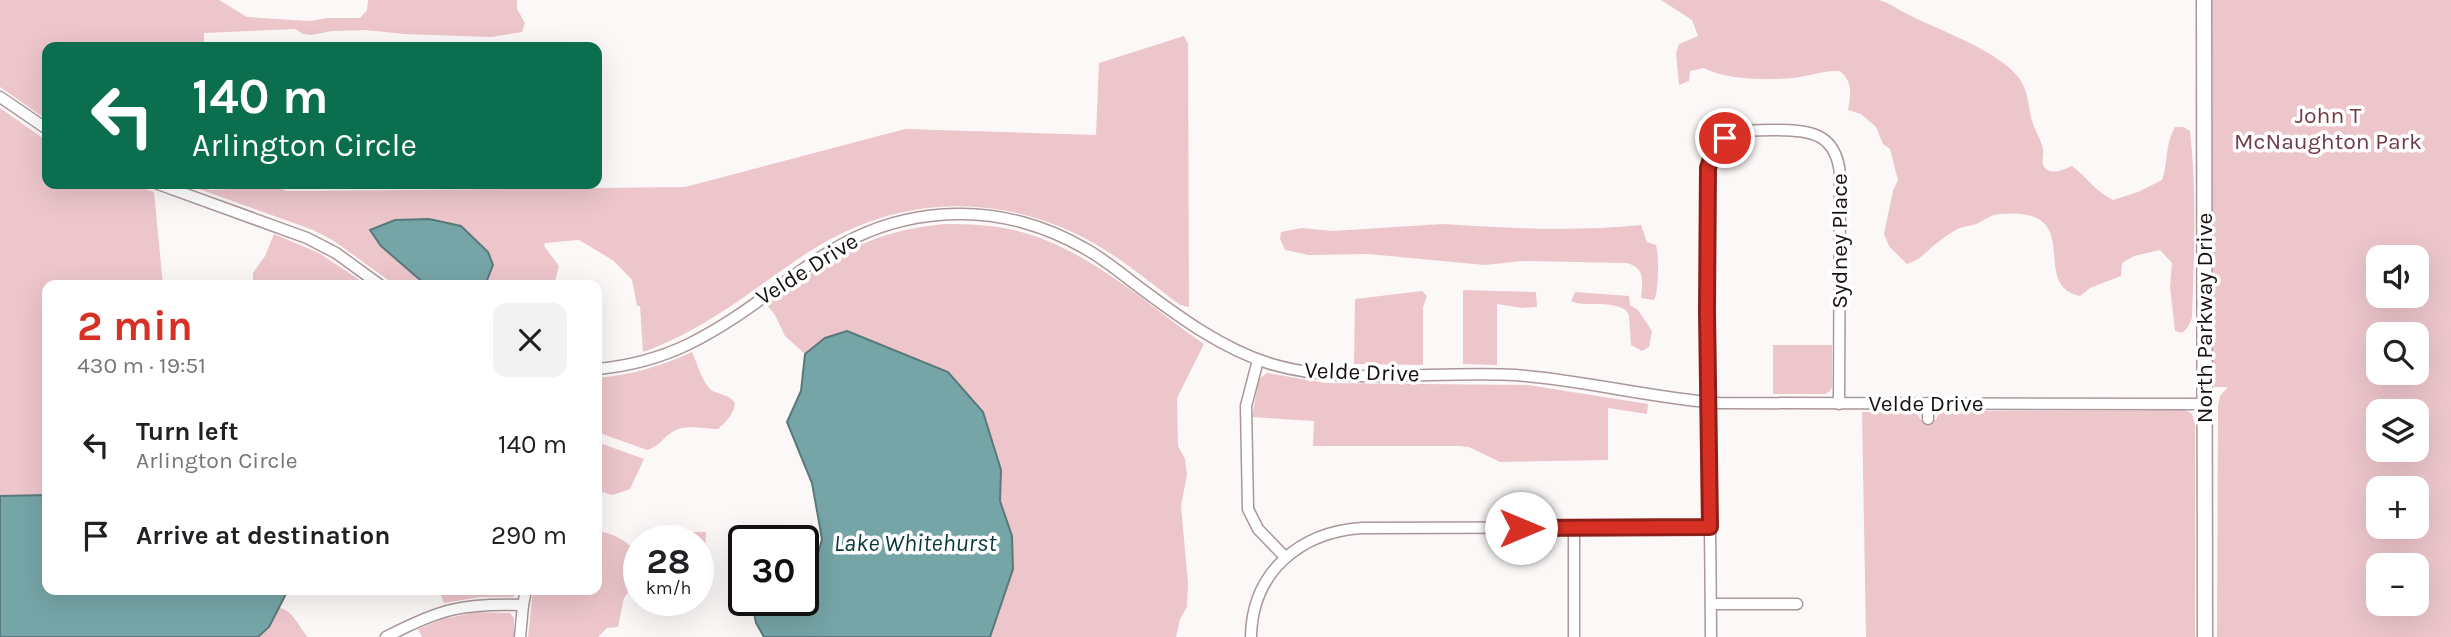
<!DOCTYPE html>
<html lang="en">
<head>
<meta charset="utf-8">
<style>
  :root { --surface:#fff; --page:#f2f2f2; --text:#202124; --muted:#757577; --accent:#d93025 }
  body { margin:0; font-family:Karla,sans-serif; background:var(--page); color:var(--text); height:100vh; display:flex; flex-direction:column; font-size:26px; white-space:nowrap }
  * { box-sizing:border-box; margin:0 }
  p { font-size:23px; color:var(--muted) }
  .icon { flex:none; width:38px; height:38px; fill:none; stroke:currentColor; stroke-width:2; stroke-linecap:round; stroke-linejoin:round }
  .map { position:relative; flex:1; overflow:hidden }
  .details { position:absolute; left:42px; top:280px; width:560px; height:315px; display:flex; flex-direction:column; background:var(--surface); border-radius:14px; box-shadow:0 7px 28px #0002 }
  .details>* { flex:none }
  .guide { position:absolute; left:42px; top:42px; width:560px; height:147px; border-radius:14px; box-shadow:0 7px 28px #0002; background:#0b6e4f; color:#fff; overflow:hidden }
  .tools { position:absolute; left:2366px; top:245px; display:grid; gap:14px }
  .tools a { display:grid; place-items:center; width:63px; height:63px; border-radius:14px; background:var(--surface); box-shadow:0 7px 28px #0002; font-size:35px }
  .speed { position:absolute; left:623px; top:525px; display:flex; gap:14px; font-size:35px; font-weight:700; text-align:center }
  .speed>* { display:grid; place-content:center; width:91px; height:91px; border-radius:50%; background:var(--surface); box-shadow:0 7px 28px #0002; line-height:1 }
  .speed small { font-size:18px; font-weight:400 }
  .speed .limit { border:4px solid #111; border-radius:10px; background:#fff; color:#111 }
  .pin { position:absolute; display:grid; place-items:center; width:60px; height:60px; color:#fff; margin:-30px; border:4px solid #fff; border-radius:50%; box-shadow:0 2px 7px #0007 }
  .me { position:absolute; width:77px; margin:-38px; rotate:90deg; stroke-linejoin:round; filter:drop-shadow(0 0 5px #0008) }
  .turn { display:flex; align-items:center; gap:24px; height:147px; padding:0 35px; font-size:32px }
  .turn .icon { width:91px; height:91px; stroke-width:2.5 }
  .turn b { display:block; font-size:49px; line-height:60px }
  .round { display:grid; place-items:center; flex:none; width:74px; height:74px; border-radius:14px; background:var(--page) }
  .summary { display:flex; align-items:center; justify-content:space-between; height:119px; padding:0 35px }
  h1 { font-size:42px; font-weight:700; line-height:52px; color:var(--accent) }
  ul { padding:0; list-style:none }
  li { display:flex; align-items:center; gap:21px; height:91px; padding:0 35px }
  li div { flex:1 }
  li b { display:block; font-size:26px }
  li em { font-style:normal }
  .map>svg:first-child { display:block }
  .green { fill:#edc6cc; fill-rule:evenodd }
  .water { fill:#76a5a7; stroke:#5a797a; stroke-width:2 }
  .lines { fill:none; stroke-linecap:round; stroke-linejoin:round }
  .street-casing { stroke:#ab979a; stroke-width:13 }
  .secondary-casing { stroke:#ab979a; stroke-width:17 }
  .street { stroke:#fff; stroke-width:10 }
  .secondary { stroke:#fff; stroke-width:14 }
  .route-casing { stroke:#8d1f18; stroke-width:18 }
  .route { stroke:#d93025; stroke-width:12 }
  .labels { text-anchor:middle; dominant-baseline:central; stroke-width:7; stroke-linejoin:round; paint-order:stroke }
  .park-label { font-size:23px; fill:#723946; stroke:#fff }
  .street-label { font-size:23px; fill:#181112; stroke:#fff }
  .water-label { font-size:24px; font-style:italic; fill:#09383b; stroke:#fff }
</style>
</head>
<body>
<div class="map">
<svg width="2451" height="637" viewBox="0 0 2451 637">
  <rect width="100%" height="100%" fill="#fcf8f8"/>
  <!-- green -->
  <g class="green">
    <polygon points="0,0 219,0 247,17 310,21 327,18 360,18 367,10 368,0 517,0 517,9 525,23 522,32 491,37 404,34 365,30 332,31 311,35 303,34 295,29 204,33 204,47 47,47 47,120 0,87"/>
    <path d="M1661,0h218c11,3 18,9 28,14 31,16 91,36 112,64 10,13 9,31 14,46 3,8 8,16 10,25 1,7 -3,15 3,20 7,6 19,0 26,-3 15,11 24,26 41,34l25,-8 24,-12c7,-20 2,-32 13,-53h8l7,4c7,62 4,125 2,187l-4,9 -6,6 -7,-2 -5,-44 2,-24 -12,-13 -26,6 -12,7 -1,13 -31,12 -10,8c-53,-11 9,-90 -80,-82 -10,1 -15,6 -24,10 -5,2 -11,2 -16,4 -8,3 -16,10 -23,15 -11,8 -16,17 -30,21l-18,-18 -5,-12 9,-43 5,-11 -8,-31 -7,-5 -7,-17 -15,-13 -13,-4c3,-17 5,-27 -8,-39 -18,-1 -32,6 -49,7 -26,2 -65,2 -87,-10l-14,3 -1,10 -10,4 -3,-32 3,-9 19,-8 -6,-16z"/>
    <path d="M2205,0h246v637h-234l1,-232 2,-9 8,-9h-24zM2378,257h39v39h-39zM2378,334h39v39h-39zM2378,411h39v39h-39zM2378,488h39v39h-39zM2378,565h39v39h-39z"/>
    <path d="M1184,36l4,8 1,263 -9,-2c-34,-26 -70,-56 -110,-74 -89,-40 -182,-31 -263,22 -54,36 -102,77 -164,99l-3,-46h-3l-5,-26 -18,-19 -35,-21 -34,3 -1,3 15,20 -5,19h-69l8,-20 -5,-13 -27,-26 -80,20 45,39h-31l-61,-44 -21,-11 -128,-46h24v6l66,-3 11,4h26l373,-4 220,-58 191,6 3,-72z"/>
    <polygon points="0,108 47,141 47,184 131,184 154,192 163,285 47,285 47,428 43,448 47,454 47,495 0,496"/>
    <path d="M944,224c27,0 54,1 81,9 68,20 121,71 179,111l-27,54 1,48 7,13 2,16 -6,31 7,77 -1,24 -7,12 -4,18h-186l23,-68 -1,-32 -12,-36 1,-31 -176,-132 -20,16 -20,-18 -10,-21 -9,-11c63,-44 98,-72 178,-80z"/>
    <path d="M1442,224c66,4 132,8 199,1l6,17 9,3c3,10 3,46 -2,55l-13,-2c1,-16 5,-30 -14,-35l-105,-2 -37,4 -117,-11 -59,1 -24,-5 -5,-11 1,-7 21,-4 31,3z"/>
    <polygon points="274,234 319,253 361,281 357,285 253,285 253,273 265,256"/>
    <polygon points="1463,290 1536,292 1537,307 1522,308 1497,304 1497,365 1463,364"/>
    <polygon points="1422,291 1427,296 1423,307 1423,365 1354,364 1355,299"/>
    <path d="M1575,292l54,4 1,9 8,5 14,21 -3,16 -7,4 -11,-6 -2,-29 -3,-6c-19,-11 -42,-2 -55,-9z"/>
    <polygon points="1773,345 1832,345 1832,387 1830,391 1825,394 1773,394"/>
    <path d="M692,352c5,11 10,29 18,37 9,7 18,4 25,14 -1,11 -9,19 -17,26 -13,0 -33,-5 -44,2 -11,6 -15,16 -27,19l-50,-18v-54c34,-3 65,-12 95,-26z"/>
    <polygon points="1267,373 1326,383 1528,385 1648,404 1647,414 1608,408 1608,460 1500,462 1469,447 1459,446 1313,446 1314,421 1252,417 1259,379"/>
    <polygon points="2186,410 2192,414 2195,424 2195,637 1866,637 1862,412 1916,412 1921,420 1936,420 1938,414 1943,411"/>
    <polygon points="597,442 644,459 630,489 613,495 597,491"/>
    <path d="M597,531c17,2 31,11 42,23v23l-15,21 -6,29 -11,1 -9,9h-70l5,-47h64z"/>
    <polygon points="673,532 706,532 705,550 698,550 698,541 673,541"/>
    <polygon points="439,590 518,590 513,597 480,597 444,603"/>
    <path d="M278,607c17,5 19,18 30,30h-50l11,-10z"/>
    <polygon points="476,612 510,613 514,618 514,637 422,637 418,629 443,619"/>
  </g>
  <!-- water -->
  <g class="water">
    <polygon points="429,219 461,226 488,252 493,265 485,285 426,285 381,246 370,230 395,220"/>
    <polygon points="847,331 948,372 983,412 1001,470 1000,501 1012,536 1013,569 990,637 764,637 756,623 753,608 758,600 803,600 803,571 818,554 822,539 812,483 787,422 801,391 805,354 825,338"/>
    <polygon points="47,495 47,590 288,590 269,627 258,637 0,637 0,496"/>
  </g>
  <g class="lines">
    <!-- street casing -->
    <g class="street-casing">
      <g id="street">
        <polyline points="0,97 47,129"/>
        <polyline points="158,184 307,238 336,253 380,285"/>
        <polyline points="1258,360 1246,406 1248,509 1258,529 1285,557"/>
        <path d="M597,369c33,-3 63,-11 92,-25 99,-49 145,-128 268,-130 44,-1 89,12 127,34 22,12 40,28 59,42 39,29 79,58 125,73 76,24 168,7 247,12 69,5 135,23 204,28l485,1"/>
        <polyline points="1928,403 1928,419"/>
        <polyline points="1574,527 1574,637"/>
        <polyline points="1711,604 1797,604"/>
        <path d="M386,637c54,-28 76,-34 137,-32"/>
        <polyline points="520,637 523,605 526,590"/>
        <path d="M1251,637c1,-65 49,-105 111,-109l348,-1"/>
        <path d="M1711,637c-1,-156 -4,-313 -3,-469 5,-39 36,-38 68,-38 34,0 60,3 64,44l-1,230"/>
      </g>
    </g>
    <!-- secondary casing -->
    <g class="secondary-casing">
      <polyline id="secondary" points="2204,0 2205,637"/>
    </g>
    <!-- street -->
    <use href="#street" class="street"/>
    <!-- secondary -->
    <use href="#secondary" class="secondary"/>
  </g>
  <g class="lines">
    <!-- route casing -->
    <g class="route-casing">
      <polyline id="route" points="1521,528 1710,527 1707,311 1708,168 1714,149 1725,138"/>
    </g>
    <!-- route -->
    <use href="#route" class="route"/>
  </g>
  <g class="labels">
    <!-- park labels -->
    <g class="park-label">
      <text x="2328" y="115">John T<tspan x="2328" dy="26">McNaughton Park</tspan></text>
    </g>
    <!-- street labels -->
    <g class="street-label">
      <text transform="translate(1839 241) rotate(-90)">Sydney Place</text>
      <text transform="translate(807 269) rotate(-32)">Velde Drive</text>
      <text transform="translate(2204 318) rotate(-90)">North Parkway Drive</text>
      <text transform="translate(1362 372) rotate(2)">Velde Drive</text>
      <text x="1926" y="403">Velde Drive</text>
    </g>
    <!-- water labels -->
    <g class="water-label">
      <text x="915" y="543">Lake Whitehurst</text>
    </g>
  </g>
</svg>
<div class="tools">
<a><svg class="icon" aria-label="sound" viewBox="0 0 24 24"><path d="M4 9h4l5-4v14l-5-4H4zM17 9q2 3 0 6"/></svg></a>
<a><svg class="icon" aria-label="search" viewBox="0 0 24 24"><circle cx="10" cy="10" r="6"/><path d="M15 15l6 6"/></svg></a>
<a><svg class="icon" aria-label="layers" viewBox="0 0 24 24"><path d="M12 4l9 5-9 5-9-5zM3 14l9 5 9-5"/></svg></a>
<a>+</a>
<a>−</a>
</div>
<div class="speed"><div>28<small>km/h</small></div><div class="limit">30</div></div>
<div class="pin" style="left:1725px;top:138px;background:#d93025"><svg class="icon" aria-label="arrive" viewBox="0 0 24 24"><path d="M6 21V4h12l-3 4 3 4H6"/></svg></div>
<svg class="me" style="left:1521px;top:528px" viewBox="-20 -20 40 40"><circle r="19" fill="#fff"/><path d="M0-13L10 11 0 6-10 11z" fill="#d93025"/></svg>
<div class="guide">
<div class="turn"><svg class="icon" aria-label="left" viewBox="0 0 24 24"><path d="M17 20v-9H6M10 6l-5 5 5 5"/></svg><div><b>140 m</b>Arlington Circle</div></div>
</div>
<section class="details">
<div class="summary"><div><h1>2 min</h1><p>430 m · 19:51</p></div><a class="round"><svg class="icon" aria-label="close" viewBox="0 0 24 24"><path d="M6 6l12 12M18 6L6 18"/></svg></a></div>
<ul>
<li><svg class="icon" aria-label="left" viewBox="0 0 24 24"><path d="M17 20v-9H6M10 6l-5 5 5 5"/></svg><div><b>Turn left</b><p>Arlington Circle</p></div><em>140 m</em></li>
<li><svg class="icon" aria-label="arrive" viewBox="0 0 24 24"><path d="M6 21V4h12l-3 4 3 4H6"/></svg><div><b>Arrive at destination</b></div><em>290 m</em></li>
</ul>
</section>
</div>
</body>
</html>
